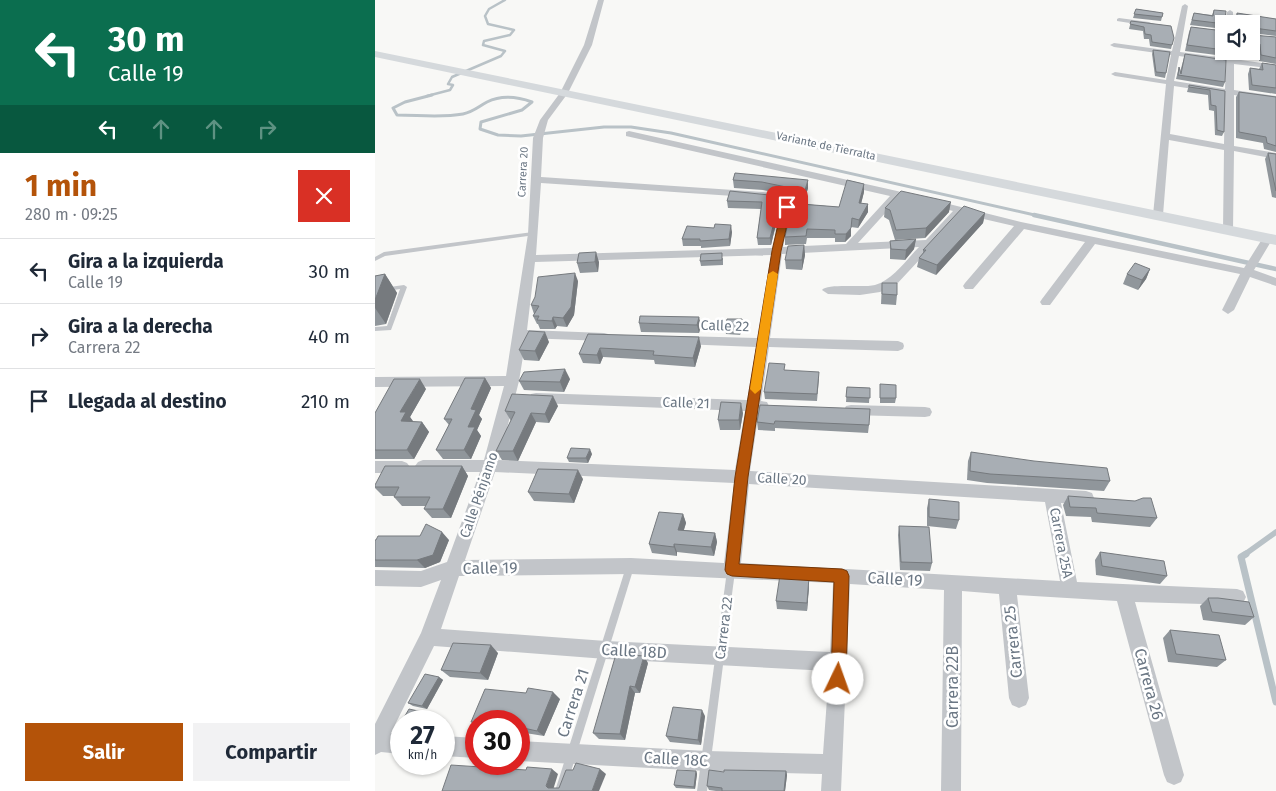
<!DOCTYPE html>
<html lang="es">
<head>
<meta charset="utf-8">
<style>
  :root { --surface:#fff; --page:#f2f2f3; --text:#1f2937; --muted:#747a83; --line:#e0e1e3; --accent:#b45309 }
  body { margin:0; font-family:"Fira Sans",sans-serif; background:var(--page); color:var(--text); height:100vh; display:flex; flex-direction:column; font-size:19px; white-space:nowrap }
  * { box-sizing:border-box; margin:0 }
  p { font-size:16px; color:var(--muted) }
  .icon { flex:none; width:28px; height:28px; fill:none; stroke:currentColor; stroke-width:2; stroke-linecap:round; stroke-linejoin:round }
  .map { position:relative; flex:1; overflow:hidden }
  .drawer { display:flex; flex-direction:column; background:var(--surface); width:375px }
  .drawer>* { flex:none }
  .hud { background:#0b6e4f; color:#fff; overflow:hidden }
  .tools { position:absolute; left:840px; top:15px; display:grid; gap:10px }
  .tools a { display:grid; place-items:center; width:45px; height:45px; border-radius:0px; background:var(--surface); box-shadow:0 1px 4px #0004; font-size:25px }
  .speed { position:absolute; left:15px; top:710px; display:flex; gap:10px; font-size:25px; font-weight:700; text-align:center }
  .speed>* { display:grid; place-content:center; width:65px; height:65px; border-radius:50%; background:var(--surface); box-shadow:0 1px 4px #0004; line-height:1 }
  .speed small { font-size:12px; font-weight:400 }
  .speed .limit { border:8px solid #d22; background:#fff; color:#111 }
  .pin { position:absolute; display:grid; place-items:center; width:42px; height:42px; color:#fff; margin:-21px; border-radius:10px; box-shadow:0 2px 8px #0006 }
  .me { position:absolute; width:55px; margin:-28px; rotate:3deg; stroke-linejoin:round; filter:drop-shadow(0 0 4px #0008) }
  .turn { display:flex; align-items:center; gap:18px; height:105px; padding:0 25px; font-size:22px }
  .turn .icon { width:65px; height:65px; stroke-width:2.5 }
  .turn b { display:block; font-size:35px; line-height:42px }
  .lanes { display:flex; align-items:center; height:48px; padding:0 25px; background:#0003; justify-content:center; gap:25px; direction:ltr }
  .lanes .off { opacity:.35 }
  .round { display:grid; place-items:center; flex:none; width:52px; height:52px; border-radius:0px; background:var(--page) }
  .head { display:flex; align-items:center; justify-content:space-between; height:85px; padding:0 25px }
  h1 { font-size:30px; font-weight:700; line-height:38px; color:var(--accent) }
  .action { display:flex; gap:10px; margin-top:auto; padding:10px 25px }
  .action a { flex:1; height:58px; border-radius:0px; background:var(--accent); color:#fff; font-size:20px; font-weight:700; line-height:58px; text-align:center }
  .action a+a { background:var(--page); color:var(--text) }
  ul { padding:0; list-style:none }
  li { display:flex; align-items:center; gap:15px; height:65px; padding:0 25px; border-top:1px solid var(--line) }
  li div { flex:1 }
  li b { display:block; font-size:19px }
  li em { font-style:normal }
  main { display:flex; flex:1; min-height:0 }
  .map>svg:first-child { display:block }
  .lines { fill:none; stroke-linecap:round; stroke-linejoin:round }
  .stream-far4 { stroke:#b9c2c7; stroke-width:2.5 }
  .stream-far3 { stroke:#b9c2c7; stroke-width:3 }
  .stream-far2 { stroke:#b9c2c7; stroke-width:4.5 }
  .stream-far1 { stroke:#b9c2c7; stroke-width:5.5 }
  .stream { stroke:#b9c2c7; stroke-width:7 }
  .service { fill:#c2c5c9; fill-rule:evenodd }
  .minor { fill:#c2c5c9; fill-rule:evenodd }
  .secondary { fill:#d5d9dc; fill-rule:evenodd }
  .wall { fill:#90969b }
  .shaded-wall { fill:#767a7e }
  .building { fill:#a8aeb4; stroke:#767a7e }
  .route { fill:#b45309; stroke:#753606 }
  .slow { fill:#f59e0b }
  .labels { text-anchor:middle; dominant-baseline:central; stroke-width:5; stroke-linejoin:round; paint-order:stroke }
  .far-street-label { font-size:11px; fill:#6b7784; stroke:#fff }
  .street-label { font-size:14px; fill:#6b7784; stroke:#fff }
  .near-street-label { font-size:16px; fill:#6b7784; stroke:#fff }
</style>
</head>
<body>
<main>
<section class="drawer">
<div class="hud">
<div class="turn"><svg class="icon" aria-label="left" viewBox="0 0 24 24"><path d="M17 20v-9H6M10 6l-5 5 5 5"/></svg><div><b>30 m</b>Calle 19</div></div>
<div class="lanes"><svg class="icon" aria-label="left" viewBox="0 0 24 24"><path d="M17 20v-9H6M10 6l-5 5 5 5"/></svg><svg class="icon off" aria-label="ahead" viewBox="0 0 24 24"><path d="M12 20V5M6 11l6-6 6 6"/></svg><svg class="icon off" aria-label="ahead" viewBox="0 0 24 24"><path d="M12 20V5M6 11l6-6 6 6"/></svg><svg class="icon off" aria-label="right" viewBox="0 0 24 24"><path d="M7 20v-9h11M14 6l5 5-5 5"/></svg></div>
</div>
<div class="head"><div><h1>1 min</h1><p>280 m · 09:25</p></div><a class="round" style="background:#d93025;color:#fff"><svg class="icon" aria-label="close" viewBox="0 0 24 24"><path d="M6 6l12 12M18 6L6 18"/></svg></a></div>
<ul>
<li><svg class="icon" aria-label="left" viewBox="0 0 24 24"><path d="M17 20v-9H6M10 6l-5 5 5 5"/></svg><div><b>Gira a la izquierda</b><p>Calle 19</p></div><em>30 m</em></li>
<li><svg class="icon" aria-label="right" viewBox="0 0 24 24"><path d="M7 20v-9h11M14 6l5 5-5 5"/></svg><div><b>Gira a la derecha</b><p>Carrera 22</p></div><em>40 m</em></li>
<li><svg class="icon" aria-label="arrive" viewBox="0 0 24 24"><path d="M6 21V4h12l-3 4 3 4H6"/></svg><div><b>Llegada al destino</b></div><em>210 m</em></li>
</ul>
<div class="action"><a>Salir</a><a>Compartir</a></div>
</section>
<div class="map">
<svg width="901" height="791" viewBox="0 0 901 791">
  <rect width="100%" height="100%" fill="#f8f8f6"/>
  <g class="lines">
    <!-- stream-far4 -->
    <polyline class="stream-far4" points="52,96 75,90 78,85 73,84 77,77 126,56 130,51 108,45 109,41 135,35 139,30 113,24 110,16 114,9 130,0"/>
    <!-- stream-far3 -->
    <path class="stream-far3" d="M57,95l-27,7 -12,6 4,7c22,0 44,3 66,-1 10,-2 15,-7 24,-12 14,-7 31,-5 45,0l-10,8 -41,12 -1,7 18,6 23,1 83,-9h27l40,6 368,83"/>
    <!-- stream-far2 -->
    <polyline class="stream-far2" points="659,215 901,269"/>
    <!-- stream-far1 -->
    <polyline class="stream-far1" points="869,555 901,532"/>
    <!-- stream -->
    <polyline class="stream" points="871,554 866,557 901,702"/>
    <!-- service -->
    <g class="service">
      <polygon points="158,232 160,233 160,235 10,256 0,261 0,257 9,252"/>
      <polygon points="29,285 32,287 16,330 0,331 0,327 12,326 25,289 0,293 0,289"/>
      <polygon points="255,563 258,564 259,567 190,791 180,791 251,567 252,564"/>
      <polygon points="356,567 359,568 360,571 332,791 322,791 352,571 353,568"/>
    </g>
    <!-- minor -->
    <g class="minor">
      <path d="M223,0h6l-12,45 -24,48 -20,27 -5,18 -2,39 222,15 27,5 2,10 -9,40 63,-3 44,-48 -264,-60v-4l3,-1 268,60 124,31 223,46 20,-32h8l1,2 -19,32 22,8v8l-26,-9 -16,33 -6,4 -6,-4 18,-36 -145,-30 -45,61h-8l-2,-3 2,-3 43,-57 -61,-13 -51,60h-8l-2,-3 2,-3 49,-57 -52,-12 -67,72 -15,6 -20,3 -32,-1 -6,-4c5,-7 41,-2 53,-5 18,-5 31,-25 44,-38l-137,7 -12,84 128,3 5,2 1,3 -1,3 -5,2 -129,-4 -8,54 6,1 2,4 -2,4 -8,1 -9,60 336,20 6,2 2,5 -2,5 -6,2 -25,-2 16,79 160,7 6,2 3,6 -3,6 -6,2 -102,-3 49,173 -3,7 -7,3 -7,-3 -3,-7 -47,-174 -100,-6 12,103 -3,7 -7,3 -7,-3 -3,-7 -10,-104 -37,-3 -1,200h-20l3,-201 -94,-6 -9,207h-20l1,-17 -115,-3 -188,-10v-20l188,10 116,3 6,-83 -223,-12 -172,-13 -43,87 10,1v20l-20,-2 -6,3v-31l46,-91 20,-53 -20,7 -46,-1v-16l46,1 26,-9 33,-90h-57l-5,-2 -3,-4 3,-4 5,-2h61l20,-74 -129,1v-10l131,-1 22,-142 5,-96 7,-18 20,-27 24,-48zM166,183l222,15 18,3 1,6 -10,41 -236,7zM524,198l54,13 -27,29 -68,3zM396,255l-14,83 -76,-2 -5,1 -1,3 1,3 5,1 75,3 -9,53 -211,-7 -5,1 -2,4 2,4 5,1 209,8 -10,59 -236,-10 20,-79 7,-43 78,3 4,-1 2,-3 -2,-3 -4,-1 -77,-3 8,-68zM120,472l239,11 -10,80 -93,-5 -166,2zM374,484l296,18 15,79 -319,-18zM256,574l202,9 -3,69 -224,-11 -165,-12 18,-53z"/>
      <path d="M810,4l3,2 -8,46 46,6v-7h8v8l42,6v4l-42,-5v26l42,6v6l-42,-7v51l42,7v6l-42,-8 -1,79 -5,3 -5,-3 1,-80 -55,-10 -6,75 -5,3 -4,-1 -1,-2 13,-131 -51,-8 -4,-2 4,-2 51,8 5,-25 -57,-8 -4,-2 4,-2 58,8 10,-45zM804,56l47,7 -1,26 -51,-8zM799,86l51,8 -1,50 -54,-10z"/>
      <polygon points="855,10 858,12 858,24 850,24 852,12"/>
      <polygon points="744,18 774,22 778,24 774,26 742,21 742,19"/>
      <polygon points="476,405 550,407 555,408 557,412 555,416 550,417 476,415 471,414 469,410 471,406"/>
      <polygon points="0,461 27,461 32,463 35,467 32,471 27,473 0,473"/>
      <polygon points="69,736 101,738 101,758 69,756"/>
    </g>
    <!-- secondary -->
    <polygon class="secondary" points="0,51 901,235 901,245 0,57"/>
  </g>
  <!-- wall -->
  <g class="wall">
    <polygon points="761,9 788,13 786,21 758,18"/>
    <polygon points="839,10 852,21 860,20 862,13 901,19 901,36 877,33 877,35 901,37 901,64 884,61 883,49 876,49 876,24 849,24 849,29 815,25 819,13 837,15"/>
    <polygon points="756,21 796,26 797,45 796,49 775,46 774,39 769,39 768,31 754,29"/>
    <polygon points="816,27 849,31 849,51 851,51 849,56 810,51 814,32"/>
    <polygon points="778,50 791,73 790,78 780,76 777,54"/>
    <polygon points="810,54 850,82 848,87 801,79 804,67 805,72"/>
    <polygon points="887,63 901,65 901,94 874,90 873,74 875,68 884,69"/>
    <polygon points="814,85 850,91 849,132 847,136 840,135 839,111 834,110 833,95 812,92"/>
    <polygon points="864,92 901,97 901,152 889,149 888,143 861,138 861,97"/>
    <polygon points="893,153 901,154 901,198 897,197 890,159"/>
    <polygon points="360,173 433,188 428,204 464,207 489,192 486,204 493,204 493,212 483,228 476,227 476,236 470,242 460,242 460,238 432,238 431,244 410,245 410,237 418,203 416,196 388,190 359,188 358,180"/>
    <polygon points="404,196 405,207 396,245 383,245 382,238 386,209 353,208 352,201"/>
    <polygon points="510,208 574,212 550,238 520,240 514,220 509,217"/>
    <polygon points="610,213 608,223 561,275 542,267 544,258 548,253 548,250"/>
    <polygon points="357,232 355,246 326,248 326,246 308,246 307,239"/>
    <polygon points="541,239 539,249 530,260 515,259 515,241"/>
    <polygon points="429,245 430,255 427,270 411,269 410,260"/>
    <polygon points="348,258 348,265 326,266 325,261"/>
    <polygon points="224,262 223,272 205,273 202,263"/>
    <polygon points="775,269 771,279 763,290 748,284 752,274"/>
    <polygon points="10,274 22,293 11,324 0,326 0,276"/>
    <polygon points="203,281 199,315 192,327 182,326 180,329 165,329 163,324 162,324 158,316 159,314 156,305"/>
    <polygon points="507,283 522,295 521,305 506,304"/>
    <polygon points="367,319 368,324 365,335 351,334 350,329"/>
    <polygon points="264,323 326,325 324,333 266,332"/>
    <polygon points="213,334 326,346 320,367 280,364 279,360 228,357 225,364 208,363 204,354"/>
    <polygon points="174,342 164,361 149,360 144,350"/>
    <polygon points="410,370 444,379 442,401 390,399 389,392"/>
    <polygon points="110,378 116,388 104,415 107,419 102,430 106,436 96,459 68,459 61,450 74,425 69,419"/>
    <polygon points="195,379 189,392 149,390 144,381"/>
    <polygon points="505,384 521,398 520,403 505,403"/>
    <polygon points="472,387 495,388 494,403 471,402"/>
    <polygon points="51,389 35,417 38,422 47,422 54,432 39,459 0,459 0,413"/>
    <polygon points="385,405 494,425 493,433 400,428 400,431 383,430 382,422"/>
    <polygon points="183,406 174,423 161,422 143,461 127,460 121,451 136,421 130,411"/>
    <polygon points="368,413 365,430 345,430 343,420"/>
    <polygon points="596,452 735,481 729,491 612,483 592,480 593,461"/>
    <polygon points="217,454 213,463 194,462 192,458"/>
    <polygon points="87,466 93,476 76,518 57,518 49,509 51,506 27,506 19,497 19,496 8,496 0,488 0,485"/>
    <polygon points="208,479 199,503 159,501 153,492"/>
    <polygon points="693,496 782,518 775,527 717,522 716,517 691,516 688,505"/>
    <polygon points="554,499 584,520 581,529 552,526 552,508"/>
    <polygon points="308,514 311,523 309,530 340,533 342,542 339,556 302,552 302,556 277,553 274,544"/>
    <polygon points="524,526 557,563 555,571 525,570 523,535"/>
    <polygon points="0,540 74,540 65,562 50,568 0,567"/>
    <polygon points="725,552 792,576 785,584 721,575 720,560"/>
    <polygon points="434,586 432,611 402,609 401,601"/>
    <polygon points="833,598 879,617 870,625 828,620 825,606"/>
    <polygon points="795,630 851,660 842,667 793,662 788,638"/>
    <polygon points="123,653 113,680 75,677 66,670"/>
    <polygon points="273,663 265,693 260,693 250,740 224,739 218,733"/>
    <polygon points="64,677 68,680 52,709 38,706 33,703"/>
    <polygon points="185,699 169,736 144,732 144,721 101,721 101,725 96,722"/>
    <polygon points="330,716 326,745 295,742 291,736"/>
    <polygon points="321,771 322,774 320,789 301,788 299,785"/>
    <polygon points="411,771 412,775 410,791 341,791 334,790 332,786 349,772"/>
  </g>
  <!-- shaded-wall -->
  <g class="shaded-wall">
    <polygon points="433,180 433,188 426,212 426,204"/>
    <polygon points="489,184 489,192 484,211 484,203"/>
    <polygon points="405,200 405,207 396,245 395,238"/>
    <polygon points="576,202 574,212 550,238 551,228"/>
    <polygon points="493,204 493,212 483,228 484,220"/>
    <polygon points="610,213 608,223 561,275 562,265"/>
    <polygon points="356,225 357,232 355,246 354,239"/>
    <polygon points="476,228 476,236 470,242 471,234"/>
    <polygon points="541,239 539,249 530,260 531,250"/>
    <polygon points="429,245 430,255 427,270 427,260"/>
    <polygon points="221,252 224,262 223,272 220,262"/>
    <polygon points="775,269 771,279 763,290 767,280"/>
    <polygon points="200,273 203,281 199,315 192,327 188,318"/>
    <polygon points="10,274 22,293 11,324 0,308 0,300"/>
    <polygon points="178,317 182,326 180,329 177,321"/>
    <polygon points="324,317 326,325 324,333 322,325"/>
    <polygon points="367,319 368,324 365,335 365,330"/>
    <polygon points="170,332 174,342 164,361 160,351"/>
    <polygon points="324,337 326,346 320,367 318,358"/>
    <polygon points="225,348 228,357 225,364 222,355"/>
    <polygon points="190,369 195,379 189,392 185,382"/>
    <polygon points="110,378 116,388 104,415 107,419 102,430 106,436 96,459 89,450 93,427 96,409"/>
    <polygon points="45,379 51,389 35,417 38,421 33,431 26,421 25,412"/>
    <polygon points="178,396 183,406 174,423 170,414"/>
    <polygon points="366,403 368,413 365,430 364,420"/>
    <polygon points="156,413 161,422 143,461 138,451"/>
    <polygon points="47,422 54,432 39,459 32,450"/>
    <polygon points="215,449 217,454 213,463 211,458"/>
    <polygon points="87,466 93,476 76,518 68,509"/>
    <polygon points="203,470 208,479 199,503 194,494"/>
    <polygon points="308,514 311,523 306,538 303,530"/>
    <polygon points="67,532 74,540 65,562 50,568 42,560"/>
    <polygon points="340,533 342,542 339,556 336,547"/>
    <polygon points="299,544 302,552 302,556 299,547"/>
    <polygon points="434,577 434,586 432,611 432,603"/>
    <polygon points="116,645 123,653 113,680 105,673"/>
    <polygon points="269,656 273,663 265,693 260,687"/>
    <polygon points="64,677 68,680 52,709 47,706"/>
    <polygon points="255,686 260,693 250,740 245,734"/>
    <polygon points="178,692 185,699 169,736 162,731"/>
    <polygon points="327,710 330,716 326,745 323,740"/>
    <polygon points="52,713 57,716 54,721 47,721"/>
    <polygon points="177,769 183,774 178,790 173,788 171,786"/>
    <polygon points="225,769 231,774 224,791 217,791"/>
    <polygon points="321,771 322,774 320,789 319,787"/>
    <polygon points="411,771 412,775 410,791 409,791"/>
  </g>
  <!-- building -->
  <g class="building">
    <polygon points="761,9 788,13 787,17 759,14"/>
    <polygon points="839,10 851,11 850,19 852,21 862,20 862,13 901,19 901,31 879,28 876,30 877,35 901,37 901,58 886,55 885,44 876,43 876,24 850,24 817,20 819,13 838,16"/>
    <polygon points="756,21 796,26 799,38 797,45 777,42 776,35 770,34 769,27 755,24"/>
    <polygon points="816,27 849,31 849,50 812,45"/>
    <polygon points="778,50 795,52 791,73 781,72"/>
    <polygon points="810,54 851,60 850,82 803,75 804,67 806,74"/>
    <polygon points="887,63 901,65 901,88 877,85 875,68 888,70"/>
    <polygon points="814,85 850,91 849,132 842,130 841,106 836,105 835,90 814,87"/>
    <polygon points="864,92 901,97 901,146 892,143 891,137 864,132"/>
    <polygon points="893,153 901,154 901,191"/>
    <polygon points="360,173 433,180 426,204 464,207 472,180 489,184 484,203 493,204 484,220 477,218 476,228 471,234 460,234 460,230 432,229 431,236 410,237 418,199 416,188 387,182 358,180"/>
    <polygon points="355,191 404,196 405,200 395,238 382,238 387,202 352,201"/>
    <polygon points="526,191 576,202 551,228 521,230 515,210 510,208"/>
    <polygon points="589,206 610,213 562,265 544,258 551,250 548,250"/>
    <polygon points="340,224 356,225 354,239 325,241 325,239 307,239 312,226 339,228"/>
    <polygon points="541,239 531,250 516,249 515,241"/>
    <polygon points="429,245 427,260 410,260 413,246"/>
    <polygon points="221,252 220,262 202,263 204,253"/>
    <polygon points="347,253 347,260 325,261 326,254"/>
    <polygon points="760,263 775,269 767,280 752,274"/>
    <polygon points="200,273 196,307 188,318 178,317 177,321 162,320 164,316 158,316 164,306 156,305 160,297 163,277"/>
    <polygon points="10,274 0,300 0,276"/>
    <polygon points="507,283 522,283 522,295 507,294"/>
    <polygon points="265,316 324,317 322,325 264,323"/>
    <polygon points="352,319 367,319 365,330 350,329"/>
    <polygon points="154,331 170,332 160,351 144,350"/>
    <polygon points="213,334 324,337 318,358 278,355 279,351 225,348 222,355 204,354"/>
    <polygon points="394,363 410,364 409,370 444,372 442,394 389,392"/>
    <polygon points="190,369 185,382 144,381 149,372"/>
    <polygon points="90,378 110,378 96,409 101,410 93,427 100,427 89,450 61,450 77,419 69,419"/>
    <polygon points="19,379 45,379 25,412 31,412 26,421 47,422 32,450 0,450 0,413"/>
    <polygon points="505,384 521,385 521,398 505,398"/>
    <polygon points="472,387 495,388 495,398 471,397"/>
    <polygon points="137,394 178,396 170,414 156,413 138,451 121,451 140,412 130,411"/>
    <polygon points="346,402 366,403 364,420 343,420"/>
    <polygon points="385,405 495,409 494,425 400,421 399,424 382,422"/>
    <polygon points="196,448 215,449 211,458 192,458"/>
    <polygon points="596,452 659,461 732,468 735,481 615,474 595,471"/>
    <polygon points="10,466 87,466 68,509 49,509 55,497 19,497 24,487 0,487 0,485"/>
    <polygon points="163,469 203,470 194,494 153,492"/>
    <polygon points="693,496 760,501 768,498 776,498 782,518 722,513 721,508 695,507"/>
    <polygon points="554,499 584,502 584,520 554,517"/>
    <polygon points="284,512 308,514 303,530 340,533 336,547 299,544 299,547 274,544"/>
    <polygon points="51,524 67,532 58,555 42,560 0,560 0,540 1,540 3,536 45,536"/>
    <polygon points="524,526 554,527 557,563 526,562"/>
    <polygon points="725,552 789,561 792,576 727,566"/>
    <polygon points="405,575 434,577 432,603 401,601"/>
    <polygon points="833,598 843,598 874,602 879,617 837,612"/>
    <polygon points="795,630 844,635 851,660 801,654"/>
    <polygon points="78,643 116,645 105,673 66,670"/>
    <polygon points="241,654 269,656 260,687 255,686 245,734 218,733"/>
    <polygon points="50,674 64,677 47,706 33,703"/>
    <polygon points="153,688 178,692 162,731 144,727 144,721 101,721 101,722 96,722 110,689 151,693"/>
    <polygon points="298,707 327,710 323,740 291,736"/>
    <polygon points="34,709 52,713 47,721 27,721"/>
    <polygon points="201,763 225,769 217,791 67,791 76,765 151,770 152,767 177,769 171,786 173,788 184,788 191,770 198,770"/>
    <polygon points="302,770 321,771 319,787 299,785"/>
    <polygon points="334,770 349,772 349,770 411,771 409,791 347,791 347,788 332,786"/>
  </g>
  <!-- route -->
  <polygon class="route" points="412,204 416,207 406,251 373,477 364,564 467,569 472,571 474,576 471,679 469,685 463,687 458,685 456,679 459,582 357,576 352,574 350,570 360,477 397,251 407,207"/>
  <!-- slow -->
  <polygon class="slow" points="398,271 403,274 386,389 380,394 375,389 393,274"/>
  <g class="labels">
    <!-- far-street labels -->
    <g class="far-street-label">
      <text transform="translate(451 146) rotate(12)">Variante de Tierralta</text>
      <text transform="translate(148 172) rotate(-87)">Carrera 20</text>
    </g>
    <!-- street labels -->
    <g class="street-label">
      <text transform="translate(350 326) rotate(2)">Calle 22</text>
      <text transform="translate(311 403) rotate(2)">Calle 21</text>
      <text transform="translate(407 479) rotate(3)">Calle 20</text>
      <text transform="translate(104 495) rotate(-71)">Calle Pénjamo</text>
      <text transform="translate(686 543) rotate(79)">Carrera 25A</text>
      <text transform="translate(349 628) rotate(-83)">Carrera 22</text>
    </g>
    <!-- near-street labels -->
    <g class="near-street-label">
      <text transform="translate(115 568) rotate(-1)">Calle 19</text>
      <text transform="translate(520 579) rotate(3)">Calle 19</text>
      <text transform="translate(638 642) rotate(-96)">Carrera 25</text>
      <text transform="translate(259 651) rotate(3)">Calle 18D</text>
      <text transform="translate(774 684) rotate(75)">Carrera 26</text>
      <text transform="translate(577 687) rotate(-90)">Carrera 22B</text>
      <text transform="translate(198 703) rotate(-72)">Carrera 21</text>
      <text transform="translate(301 759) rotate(3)">Calle 18C</text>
    </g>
  </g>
</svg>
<div class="tools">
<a><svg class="icon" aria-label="sound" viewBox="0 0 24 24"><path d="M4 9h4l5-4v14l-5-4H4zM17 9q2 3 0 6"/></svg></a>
</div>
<div class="speed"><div>27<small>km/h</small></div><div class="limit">30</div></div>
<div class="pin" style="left:412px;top:207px;background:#d93025"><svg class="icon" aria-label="arrive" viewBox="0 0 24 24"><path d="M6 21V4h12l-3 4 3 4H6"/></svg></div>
<svg class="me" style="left:463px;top:679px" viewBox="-20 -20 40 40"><circle r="19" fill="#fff"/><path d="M0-13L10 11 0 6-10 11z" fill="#b45309"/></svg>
</div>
</main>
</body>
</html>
